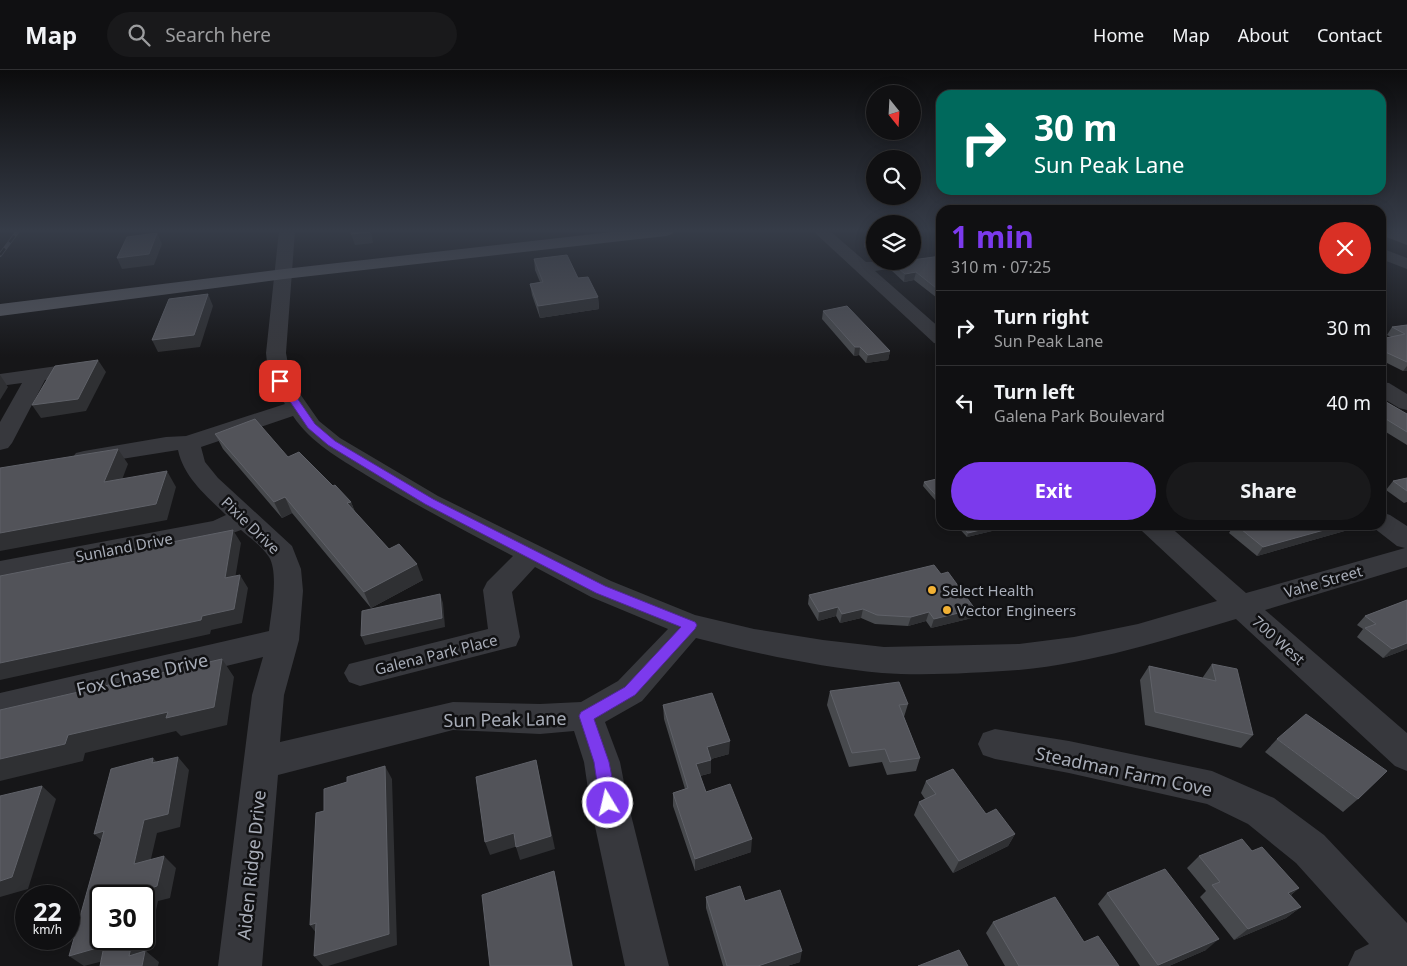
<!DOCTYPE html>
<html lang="en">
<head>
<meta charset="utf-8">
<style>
  :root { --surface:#101012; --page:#19191b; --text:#f1f3f6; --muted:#9c9d9f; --line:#303032; --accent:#7c3aed }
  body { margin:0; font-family:"Noto Sans",sans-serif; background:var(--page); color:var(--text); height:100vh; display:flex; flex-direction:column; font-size:19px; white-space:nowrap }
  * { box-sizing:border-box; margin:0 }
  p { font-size:16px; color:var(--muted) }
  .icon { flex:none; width:28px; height:28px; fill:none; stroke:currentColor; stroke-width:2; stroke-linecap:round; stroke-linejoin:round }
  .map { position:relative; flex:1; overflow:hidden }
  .panel { position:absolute; left:936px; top:135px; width:450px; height:325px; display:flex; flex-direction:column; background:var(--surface); border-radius:15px; box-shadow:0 2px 12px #0003,0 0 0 1px var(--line) }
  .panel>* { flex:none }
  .banner { position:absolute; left:936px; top:20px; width:450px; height:105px; border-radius:15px; box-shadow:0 2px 12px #0003,0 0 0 1px var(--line); background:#00695c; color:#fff; overflow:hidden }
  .needle { width:32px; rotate:162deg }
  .fabs { position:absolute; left:866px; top:15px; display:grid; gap:10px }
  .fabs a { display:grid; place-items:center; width:55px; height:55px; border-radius:50%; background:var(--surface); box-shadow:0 2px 12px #0003,0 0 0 1px var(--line); font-size:25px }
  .speed { position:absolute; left:15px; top:815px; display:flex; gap:10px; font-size:25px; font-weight:700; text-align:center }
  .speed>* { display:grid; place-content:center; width:65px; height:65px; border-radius:50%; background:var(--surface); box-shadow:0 2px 12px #0003,0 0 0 1px var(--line); line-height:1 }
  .speed small { font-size:12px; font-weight:400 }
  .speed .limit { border:2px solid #111; border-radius:8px; background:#fff; color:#111 }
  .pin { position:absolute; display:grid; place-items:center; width:42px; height:42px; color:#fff; margin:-21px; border-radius:10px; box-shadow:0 2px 8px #0006 }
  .me { position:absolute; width:55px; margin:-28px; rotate:351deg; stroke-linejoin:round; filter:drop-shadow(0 0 4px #0008) }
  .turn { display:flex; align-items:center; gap:18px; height:105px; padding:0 15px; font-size:22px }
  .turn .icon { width:65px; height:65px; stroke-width:2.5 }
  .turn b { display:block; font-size:35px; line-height:42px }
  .round { display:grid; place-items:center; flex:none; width:52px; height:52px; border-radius:26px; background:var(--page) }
  .headline { display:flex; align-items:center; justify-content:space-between; height:85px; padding:0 15px }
  h1 { font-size:30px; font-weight:700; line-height:38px; color:var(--accent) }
  .cta { display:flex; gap:10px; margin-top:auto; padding:10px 15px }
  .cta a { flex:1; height:58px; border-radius:30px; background:var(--accent); color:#fff; font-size:20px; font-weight:700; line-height:58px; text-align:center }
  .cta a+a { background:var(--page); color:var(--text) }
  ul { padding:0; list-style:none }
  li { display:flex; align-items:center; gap:15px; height:75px; padding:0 15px; border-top:1px solid var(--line) }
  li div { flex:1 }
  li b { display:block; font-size:19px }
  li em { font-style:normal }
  header { display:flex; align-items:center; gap:30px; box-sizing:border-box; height:70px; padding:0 25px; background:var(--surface); border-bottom:1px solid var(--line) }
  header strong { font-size:24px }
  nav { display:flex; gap:28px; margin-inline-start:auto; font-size:18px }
  .search { width:350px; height:45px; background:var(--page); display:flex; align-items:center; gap:12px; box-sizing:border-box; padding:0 18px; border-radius:28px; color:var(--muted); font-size:19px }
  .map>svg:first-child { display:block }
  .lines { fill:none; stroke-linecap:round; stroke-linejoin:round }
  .minor { fill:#37383d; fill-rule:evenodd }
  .major { fill:#53555c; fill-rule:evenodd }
  .rail-casing { stroke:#4a4c52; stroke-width:4 }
  .rail { stroke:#111113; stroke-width:2.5; stroke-dasharray:8; stroke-linecap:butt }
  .wall { fill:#47494d }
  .shaded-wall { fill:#2f3033 }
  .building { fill:#525359; stroke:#5f6168 }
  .route { fill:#7c3aed; stroke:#51269a }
  .poi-dot { fill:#f2b134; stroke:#111113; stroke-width:2 }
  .labels { text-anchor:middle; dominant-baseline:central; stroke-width:5; stroke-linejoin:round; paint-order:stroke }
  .street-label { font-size:15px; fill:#a8adb8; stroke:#111113 }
  .poi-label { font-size:15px; fill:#a8adb8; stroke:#111113; text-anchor:start }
  .near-street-label { font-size:18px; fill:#a8adb8; stroke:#111113 }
</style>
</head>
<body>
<header>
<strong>Map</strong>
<div class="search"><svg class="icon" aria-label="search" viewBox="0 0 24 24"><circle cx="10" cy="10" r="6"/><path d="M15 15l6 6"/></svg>Search here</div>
<nav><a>Home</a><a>Map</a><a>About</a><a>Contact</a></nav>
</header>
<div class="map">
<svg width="1407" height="896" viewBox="0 0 1407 896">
  <rect width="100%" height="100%" fill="#161618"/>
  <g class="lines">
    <!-- minor -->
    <g class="minor">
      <path d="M279,161h16l-9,122 5,28 28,40 21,17 98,58 173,85 84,34 59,14 69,11 61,7 135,-3 55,-7 64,-13 79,-23 -75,-70 -4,-6h30l78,68 159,-45 -8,-2 -27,-21h11v-13l9,3 17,11v41l-142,43 142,123v38l-12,-5 -159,-147c-71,21 -143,44 -217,51 -42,3 -96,6 -137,3 -63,-6 -124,-19 -186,-35l-54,63 -37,21 15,40 8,41 41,163h-44l-35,-163 -6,-41 -10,-31 -34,3 -87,-4 -175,45 -16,191h-44l34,-271 11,-38 -263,64v-28l269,-62c2,-18 10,-58 0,-74 -6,-10 -19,-19 -28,-27l-22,8 -219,43v-20l213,-40 13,-6c-19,-19 -42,-37 -48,-65l-94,15 -8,-2 -4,-5 4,-5 8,-2 82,-14 20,-1 99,-32 -16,-23 -3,-28zM293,346c18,27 46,42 73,59 48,29 97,55 147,81l-26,26 -4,8 5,39 -139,35 -5,9 5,9 11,4 156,-40 4,-9 -8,-45 23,-25 56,30 77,32 -50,52 -37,21 -41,2 -87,-2 -173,40 4,-47 15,-55 4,-49 -2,-22 -9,-23 -74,-68 -13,-16 -4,-15z"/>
      <polygon points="813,161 830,161 866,192 912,191 913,187 915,191 913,195 875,201 941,259 941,275 934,273"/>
      <polygon points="1381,178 1407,188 1407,199 1381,189"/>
      <polygon points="86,292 93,294 96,298 93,302 45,310 12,373 8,378 0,380 0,352 22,313 0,316 0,304"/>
      <polygon points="1381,312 1389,313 1407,324 1407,340 1399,338 1381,327"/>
      <polygon points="995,659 1069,671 1212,701 1274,728 1324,765 1407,853 1407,896 1348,896 1355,881 1369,874 1296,793 1248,754 1207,734 1069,703 995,689 983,685 978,674 983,663"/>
    </g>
    <!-- major -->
    <polygon class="major" points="620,161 674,161 672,164 666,166 284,209 0,246 0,234 284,199"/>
    <!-- rail casing -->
    <g class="rail-casing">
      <polyline id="rail" points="0,185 18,161"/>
    </g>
    <!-- rail -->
    <use href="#rail" class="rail"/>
  </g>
  <!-- wall -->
  <g class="wall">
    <polygon points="1381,161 1407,161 1407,175 1381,165"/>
    <polygon points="875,168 875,186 864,177 865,169"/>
    <polygon points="941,186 941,231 914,210 904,212 891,200 892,193"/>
    <polygon points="534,189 578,208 598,227 599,239 540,248 532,225 530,214 540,212 535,200"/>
    <polygon points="823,241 890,281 888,290 866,293 859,285 854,286 822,249"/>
    <polygon points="1407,255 1407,301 1403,301 1381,290 1381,269 1391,267 1387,265 1392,257"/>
    <polygon points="1381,329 1407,344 1407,375 1381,359"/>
    <polygon points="215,364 288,387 333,416 351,432 355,442 389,479 423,510 371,538 292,443 282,448 223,379"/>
    <polygon points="941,408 941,437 923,416 924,412"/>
    <polygon points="1407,408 1407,432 1404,433 1386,420 1393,411"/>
    <polygon points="956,455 1017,455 967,467"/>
    <polygon points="1234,455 1352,455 1348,460 1257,486 1229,463"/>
    <polygon points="941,504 975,539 972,548 931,558 926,551 908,556 875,554 861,548 840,553 836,546 818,551 808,534 809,525"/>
    <polygon points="1407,530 1407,579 1383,588 1357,567 1363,559 1357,555 1365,546"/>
    <polygon points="1212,594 1253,665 1241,678 1145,655 1140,610 1149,596 1203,608 1203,607"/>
    <polygon points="830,621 908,634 904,647 920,688 916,701 887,705 882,692 849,697 827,635"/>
    <polygon points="663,635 729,684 711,689 711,703 700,706 706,722 751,782 695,801 673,736 673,723 685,719 664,649"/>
    <polygon points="1277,669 1358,729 1343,742 1265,682"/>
    <polygon points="926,711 986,744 1015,764 1008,776 953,803 914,745 919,732 925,729 921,723"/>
    <polygon points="1252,781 1299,818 1291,825 1301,837 1286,848 1234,870 1200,827 1206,821 1187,798 1199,786"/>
    <polygon points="1107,823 1206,880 1169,896 1140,896 1098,834"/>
    <polygon points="706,827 745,831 800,892 787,896 723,896 706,838"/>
    <polygon points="993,852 1084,872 1119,896 1005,896 986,863"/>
  </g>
  <!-- shaded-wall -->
  <g class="shaded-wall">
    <polygon points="371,161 373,173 355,175 351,164"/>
    <polygon points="157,163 162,174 154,195 122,199 117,188"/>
    <polygon points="916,175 914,183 912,183 912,176"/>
    <polygon points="916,202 914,210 904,212 905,204"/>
    <polygon points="208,224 213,236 200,277 158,282 152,270"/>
    <polygon points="598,227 599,239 540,248 538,236"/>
    <polygon points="855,277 860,277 859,285 854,286"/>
    <polygon points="890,281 888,290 866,293 868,285"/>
    <polygon points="98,290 106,302 86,341 41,348 32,335"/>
    <polygon points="1407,296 1407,301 1403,301"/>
    <polygon points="0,305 8,317 0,330"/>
    <polygon points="118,379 128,394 115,428 104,412"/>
    <polygon points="167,401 176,417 167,450 0,481 0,463"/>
    <polygon points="285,427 292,443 282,448 274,432"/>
    <polygon points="351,432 357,448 347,433"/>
    <polygon points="1000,455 1017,455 967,467 968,463"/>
    <polygon points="1342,455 1352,455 1348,460 1257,486 1263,477"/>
    <polygon points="233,460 241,473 233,521 225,508"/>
    <polygon points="417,494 423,510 371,538 364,522"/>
    <polygon points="240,505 248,518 242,553 211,560 210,564 0,610 0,593 202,546"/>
    <polygon points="440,524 443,533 445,557 365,575 361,566"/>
    <polygon points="838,537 836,546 818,551 819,542"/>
    <polygon points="863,539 861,548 840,553 842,544"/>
    <polygon points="975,539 972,548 931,558 934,549"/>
    <polygon points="929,542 926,551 908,556 911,547"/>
    <polygon points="1407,573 1407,579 1383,588 1392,579"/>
    <polygon points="222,589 234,607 227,655 181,666 176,661 85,683 83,691 0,711 0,689 68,665"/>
    <polygon points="730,671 729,684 707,690 707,677"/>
    <polygon points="178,687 189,700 180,757 157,763 147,806 134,794 144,750"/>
    <polygon points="153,688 165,701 152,693"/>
    <polygon points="536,690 539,703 555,779 520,790 516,777"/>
    <polygon points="711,690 711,703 696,707 696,694"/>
    <polygon points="385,696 392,709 397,875 328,896 323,896 314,886"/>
    <polygon points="42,716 56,729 28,819 0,827 0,811"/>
    <polygon points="104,761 108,776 94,764"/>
    <polygon points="514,763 518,776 490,785 485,772"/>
    <polygon points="1015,764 1008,776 953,803 959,791"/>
    <polygon points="752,769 751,782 695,801 695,789"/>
    <polygon points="164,786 176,798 170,828 158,831 147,882 159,892 158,896 142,896 129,886 133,869 144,869 144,826 143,826 145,820"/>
    <polygon points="554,801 557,813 573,896 572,896"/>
    <polygon points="1299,818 1285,830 1288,823"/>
    <polygon points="1301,837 1286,848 1234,870 1248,859"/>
    <polygon points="316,853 319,867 310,855"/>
    <polygon points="1219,869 1206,880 1169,896 1157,896"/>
    <polygon points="104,876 119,887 84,896 69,886"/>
    <polygon points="802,881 800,892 787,896 758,896"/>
  </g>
  <!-- building -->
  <g class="building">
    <polygon points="351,161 370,161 370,162 351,164"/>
    <polygon points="157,163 149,184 117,188 127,167"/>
    <polygon points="875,168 875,178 865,169"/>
    <polygon points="567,185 578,208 588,207 598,227 538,236 530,214 543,212 534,189"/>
    <polygon points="941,186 941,222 916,202 905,204 892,193 905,191 912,191 912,190"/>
    <polygon points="208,224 194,265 152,270 169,229"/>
    <polygon points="847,236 890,281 868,285 860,277 855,277 823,241"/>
    <polygon points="1407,255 1407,292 1381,280 1381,269 1405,264 1392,257"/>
    <polygon points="98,290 78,329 32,335 55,296"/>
    <polygon points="1381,329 1407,344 1407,362 1381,346"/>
    <polygon points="255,349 288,387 299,382 333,416 335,415 351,432 347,433 389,479 399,474 417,494 364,522 285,427 274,432 215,364"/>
    <polygon points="118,379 104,412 167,401 156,434 0,463 0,398"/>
    <polygon points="941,408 941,431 924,412"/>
    <polygon points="1407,408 1407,421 1393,411"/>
    <polygon points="961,455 1000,455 968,463"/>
    <polygon points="1236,455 1342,455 1263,477"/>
    <polygon points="233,460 225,508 240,505 234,539 202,546 201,550 0,593 0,506"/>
    <polygon points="934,495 941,504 948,502 975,539 934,549 929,542 911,547 877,545 863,539 842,544 838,537 819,542 809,525"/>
    <polygon points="440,524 442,548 361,566 362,541"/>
    <polygon points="1407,530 1407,573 1392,579 1365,558 1376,554 1365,546"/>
    <polygon points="222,589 214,637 166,648 168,642 68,665 65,674 0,689 0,640"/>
    <polygon points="1212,594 1237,599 1253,665 1155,642 1149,596 1216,611"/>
    <polygon points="899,612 908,634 899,635 920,688 890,692 885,679 852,683 830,621"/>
    <polygon points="712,623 730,671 707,677 711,690 696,694 706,722 730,714 752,769 695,789 673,723 688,718 663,635"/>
    <polygon points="1306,644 1387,701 1358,729 1277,669"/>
    <polygon points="178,687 168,744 144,750 134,794 164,786 157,816 145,820 143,826 101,826 101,869 133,869 129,886 145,881 142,896 100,896 104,876 69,886 104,761 94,764 111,699 153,688 152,693"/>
    <polygon points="536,690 551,766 516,777 514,763 485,772 476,707"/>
    <polygon points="385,696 389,864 314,886 316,853 310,855 316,743 324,741 324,719 347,712 347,707"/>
    <polygon points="953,699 986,744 996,739 1015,764 959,791 919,732 936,724 926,711"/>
    <polygon points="42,716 12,807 0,811 0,726"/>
    <polygon points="1242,769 1252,781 1262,777 1299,818 1288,823 1301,837 1248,859 1212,815 1220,812 1199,786"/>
    <polygon points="1165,799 1219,869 1158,895 1107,823"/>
    <polygon points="554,801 572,896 490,896 482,825"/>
    <polygon points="740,816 745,831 780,820 802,881 758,896 727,896 706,827"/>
    <polygon points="1055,827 1084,872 1098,866 1119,896 1019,896 993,852"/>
    <polygon points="959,880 968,896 918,896"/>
  </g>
  <!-- sky -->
  <linearGradient id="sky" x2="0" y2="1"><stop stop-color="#0c0c0d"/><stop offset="0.56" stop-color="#363c48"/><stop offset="1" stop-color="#363c48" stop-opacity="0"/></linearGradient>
  <rect width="1407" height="287" fill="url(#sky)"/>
  <!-- route -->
  <polygon class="route" points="280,308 284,309 315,354 335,371 433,429 605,516 695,552 697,555 695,559 635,625 594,649 609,692 617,733 614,738 608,741 603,738 600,733 594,692 579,646 581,642 625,617 681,557 596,523 425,434 328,375 308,358 276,311"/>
  <!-- markers -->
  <g class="poi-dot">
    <circle cx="932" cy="520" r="5"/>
    <circle cx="947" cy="540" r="5"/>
  </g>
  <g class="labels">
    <!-- street labels -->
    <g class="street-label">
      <text transform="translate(251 455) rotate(44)">Pixie Drive</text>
      <text transform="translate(124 477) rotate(-11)">Sunland Drive</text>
      <text transform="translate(1323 511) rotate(-16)">Vahe Street</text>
      <text transform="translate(1279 570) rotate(42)">700 West</text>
      <text transform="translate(436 584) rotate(-14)">Galena Park Place</text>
    </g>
    <!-- poi labels -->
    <g class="poi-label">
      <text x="942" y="520">Select Health</text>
      <text x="957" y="540">Vector Engineers</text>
    </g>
    <!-- near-street labels -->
    <g class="near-street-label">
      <text transform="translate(142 604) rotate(-13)">Fox Chase Drive</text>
      <text transform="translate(505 649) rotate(-1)">Sun Peak Lane</text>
      <text transform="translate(1124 701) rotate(12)">Steadman Farm Cove</text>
      <text transform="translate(251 795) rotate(-84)">Aiden Ridge Drive</text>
    </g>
  </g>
</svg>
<div class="fabs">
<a><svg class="needle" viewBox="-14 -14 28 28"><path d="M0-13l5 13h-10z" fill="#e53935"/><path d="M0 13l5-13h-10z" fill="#9c9d9f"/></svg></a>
<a><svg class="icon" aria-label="search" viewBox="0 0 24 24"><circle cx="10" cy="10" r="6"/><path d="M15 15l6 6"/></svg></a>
<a><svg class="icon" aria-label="layers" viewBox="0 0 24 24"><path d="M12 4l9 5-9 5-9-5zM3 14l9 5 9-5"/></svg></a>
</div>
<div class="speed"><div>22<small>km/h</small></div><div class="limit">30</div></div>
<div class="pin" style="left:280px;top:311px;background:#d93025"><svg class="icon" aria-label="arrive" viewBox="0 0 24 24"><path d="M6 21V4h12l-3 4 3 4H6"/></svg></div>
<svg class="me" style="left:608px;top:733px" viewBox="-20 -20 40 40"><circle r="17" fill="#7c3aed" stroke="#fff" stroke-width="3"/><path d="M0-11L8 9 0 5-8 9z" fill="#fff"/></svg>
<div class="banner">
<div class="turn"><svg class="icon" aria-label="right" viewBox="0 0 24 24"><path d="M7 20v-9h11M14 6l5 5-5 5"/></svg><div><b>30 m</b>Sun Peak Lane</div></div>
</div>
<section class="panel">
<div class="headline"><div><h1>1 min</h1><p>310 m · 07:25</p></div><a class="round" style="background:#d93025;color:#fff"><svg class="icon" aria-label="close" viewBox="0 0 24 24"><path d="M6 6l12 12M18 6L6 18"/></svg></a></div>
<ul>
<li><svg class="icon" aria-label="right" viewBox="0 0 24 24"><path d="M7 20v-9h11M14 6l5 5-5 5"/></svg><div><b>Turn right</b><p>Sun Peak Lane</p></div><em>30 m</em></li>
<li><svg class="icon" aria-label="left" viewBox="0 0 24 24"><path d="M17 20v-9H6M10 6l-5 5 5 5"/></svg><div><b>Turn left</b><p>Galena Park Boulevard</p></div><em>40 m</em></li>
</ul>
<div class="cta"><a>Exit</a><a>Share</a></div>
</section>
</div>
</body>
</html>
